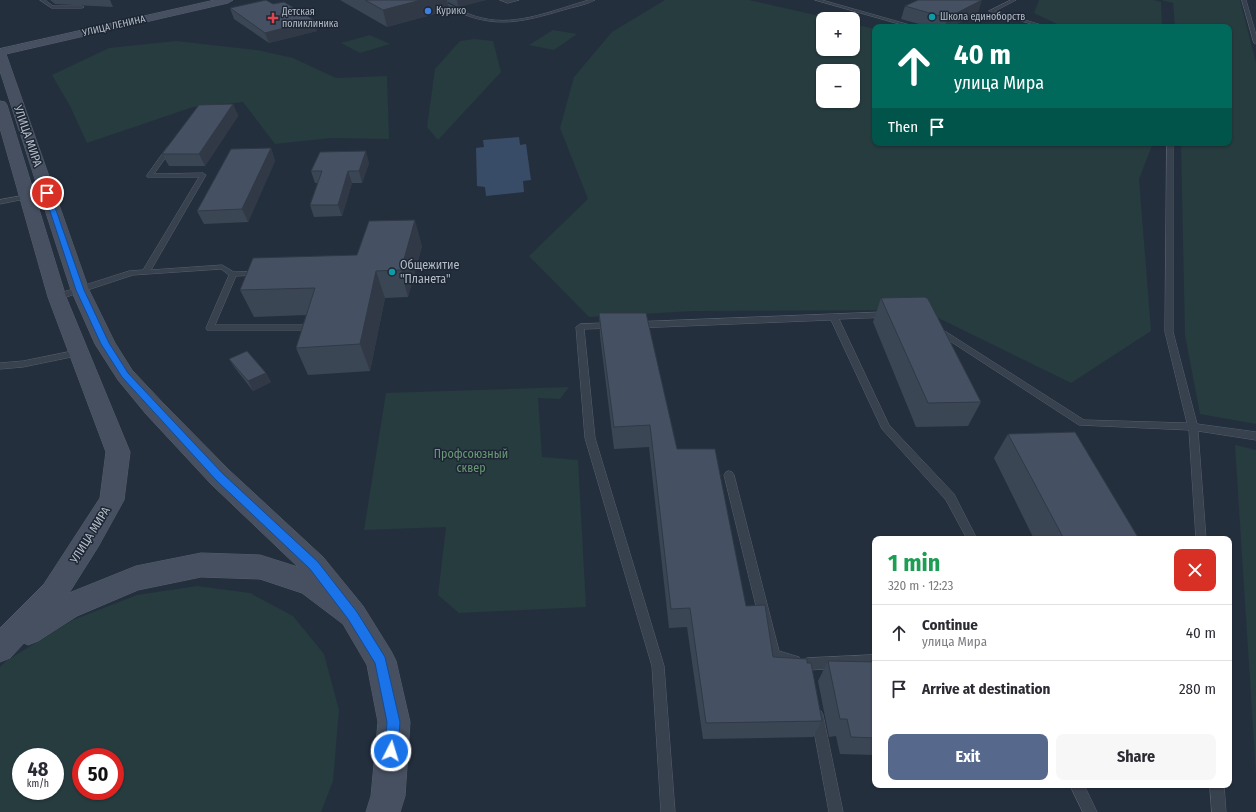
<!DOCTYPE html>
<html lang="en">
<head>
<meta charset="utf-8">
<style>
  :root { --surface:#fff; --page:#f7f7f7; --text:#2b2b33; --muted:#7c7c81; --line:#e1e1e2; --accent:#56698c }
  body { margin:0; font-family:"Fira Sans Condensed",sans-serif; background:var(--page); color:var(--text); height:100vh; display:flex; flex-direction:column; font-size:15px; white-space:nowrap }
  * { box-sizing:border-box; margin:0 }
  p { font-size:13px; color:var(--muted) }
  .icon { flex:none; width:22px; height:22px; fill:none; stroke:currentColor; stroke-width:2; stroke-linecap:round; stroke-linejoin:round }
  .map { position:relative; flex:1; overflow:hidden }
  .side { position:absolute; left:872px; top:536px; width:360px; height:252px; display:flex; flex-direction:column; background:var(--surface); border-radius:8px; box-shadow:0 1px 3px #0004 }
  .side>* { flex:none }
  .banner { position:absolute; left:872px; top:24px; width:360px; height:122px; border-radius:8px; box-shadow:0 1px 3px #0004; background:#00695c; color:#fff; overflow:hidden }
  .fabs { position:absolute; left:816px; top:12px; display:grid; gap:8px }
  .fabs a { display:grid; place-items:center; width:44px; height:44px; border-radius:8px; background:var(--surface); box-shadow:0 1px 3px #0004; font-size:20px }
  .speed { position:absolute; left:12px; top:748px; display:flex; gap:8px; font-size:20px; font-weight:700; text-align:center }
  .speed>* { display:grid; place-content:center; width:52px; height:52px; border-radius:50%; background:var(--surface); box-shadow:0 1px 3px #0004; line-height:1 }
  .speed small { font-size:10px; font-weight:400 }
  .speed .limit { border:6px solid #d22; background:#fff; color:#111 }
  .pin { position:absolute; display:grid; place-items:center; width:34px; height:34px; color:#fff; margin:-17px; border:2px solid #fff; border-radius:50%; box-shadow:0 1px 4px #0007 }
  .me { position:absolute; width:44px; margin:-22px; rotate:5deg; stroke-linejoin:round; filter:drop-shadow(0 0 3px #0008) }
  .turn { display:flex; align-items:center; gap:14px; height:84px; padding:0 16px; font-size:18px }
  .turn .icon { width:52px; height:52px; stroke-width:2.5 }
  .turn b { display:block; font-size:28px; line-height:34px }
  .then { display:flex; align-items:center; height:38px; padding:0 16px; background:#0003; gap:8px; font-size:15px }
  .round { display:grid; place-items:center; flex:none; width:42px; height:42px; border-radius:8px; background:var(--page) }
  .headline { display:flex; align-items:center; justify-content:space-between; height:68px; padding:0 16px }
  h1 { font-size:24px; font-weight:700; line-height:30px; color:#1e9e55 }
  .button { display:flex; gap:8px; margin-top:auto; padding:8px 16px }
  .button a { flex:1; height:46px; border-radius:8px; background:var(--accent); color:#fff; font-size:16px; font-weight:700; line-height:46px; text-align:center }
  .button a+a { background:var(--page); color:var(--text) }
  ul { padding:0; list-style:none }
  li { display:flex; align-items:center; gap:12px; height:56px; padding:0 16px; border-top:1px solid var(--line) }
  li div { flex:1 }
  li b { display:block; font-size:15px }
  li em { font-style:normal }
  .map>svg:first-child { display:block }
  .green { fill:#263c3f; fill-rule:evenodd }
  .water { fill:#394c67 }
  .lines { fill:none; stroke-linecap:round; stroke-linejoin:round }
  .lane-casing { stroke:#565f6c; stroke-width:1 }
  .secondary-casing { stroke:#565f6c; stroke-width:1 }
  .lane { fill:#38414e; fill-rule:evenodd }
  .secondary { fill:#465061; fill-rule:evenodd }
  .wall { fill:#3b4654 }
  .shaded-wall { fill:#303945 }
  .building { fill:#455162; stroke:#303945 }
  .route { fill:#1a73e8; stroke:#114b97 }
  .shop-dot { fill:#3f7fe0; stroke:#1d2633; stroke-width:1.5 }
  .culture-dot { fill:#0f9aa8; stroke:#1d2633; stroke-width:1.5 }
  .health-dot { fill:#e0444e; stroke:#1d2633; stroke-width:1.5 }
  .labels { text-anchor:middle; dominant-baseline:central; stroke-width:3; stroke-linejoin:round; paint-order:stroke }
  .far-poi-label { font-size:10px; fill:#b4bcc9; stroke:#1d2633; text-anchor:start }
  .far-street-label { font-size:10px; fill:#b4bcc9; stroke:#1d2633 }
  .street-label { font-size:12px; fill:#b4bcc9; stroke:#1d2633 }
  .poi-label { font-size:12px; fill:#b4bcc9; stroke:#1d2633; text-anchor:start }
  .park-label { font-size:12px; fill:#6b9a76; stroke:#1d2633 }
</style>
</head>
<body>
<div class="map">
<svg width="1256" height="812" viewBox="0 0 1256 812">
  <rect width="100%" height="100%" fill="#242f3e"/>
  <!-- green -->
  <g class="green">
    <path d="M665,0h84l84,19h-10v30h30v-25l22,5v114h278l-14,36 12,152 -80,52 -149,-73 -228,1 -105,6 -60,-61 59,-57 -28,-71 14,-51 38,-45zM823,71h30v30h-30z"/>
    <polygon points="1039,0 1153,0 1161,2 1162,27 1063,27 1034,13"/>
    <polygon points="1161,0 1240,0 1256,63 1256,424 1200,414 1185,335 1181,143 1229,143 1229,27 1175,27 1173,3"/>
    <polygon points="553,30 577,34 554,50 529,45"/>
    <polygon points="370,35 390,44 360,53 341,43"/>
    <polygon points="474,39 493,41 501,72 438,140 427,127 435,69 460,41"/>
    <polygon points="176,41 257,50 293,58 336,78 387,76 389,139 331,138 275,144 243,102 193,107 87,143 70,106 52,75 109,48"/>
    <polygon points="569,387 560,399 538,398 542,457 578,460 586,607 459,613 438,595 446,527 364,530 386,393"/>
    <polygon points="1235,445 1256,450 1256,774"/>
    <path d="M197,586l53,7 43,23 31,38 15,56 -6,71 -12,31h-321v-145l6,-6 67,-41 64,-25zM21,757h34v34h-34zM81,757h34v34h-34z"/>
  </g>
  <!-- water -->
  <polygon class="water" points="519,137 520,145 526,144 531,180 523,181 524,192 486,196 485,187 477,186 476,148 484,147 483,140"/>
  <g class="lines">
    <!-- lane casing -->
    <g class="lane-casing">
      <g id="lane">
        <polygon points="40,0 45,0 53,6 82,6 84,7 82,8 52,8"/>
        <path d="M434,0h5c14,6 28,15 43,18 35,9 74,-9 107,-18h6c-9,5 -22,7 -32,10 -40,12 -68,19 -107,1 -7,-3 -16,-6 -22,-11z"/>
        <polygon points="500,0 519,0 508,3"/>
        <polygon points="815,0 822,0 917,27 910,27"/>
        <polygon points="1011,0 1016,0 995,11 1048,27 1041,27 989,11"/>
        <polygon points="1242,0 1246,0 1256,35 1256,44 1254,43"/>
        <polygon points="965,25 972,26 972,27 960,27"/>
        <polygon points="1167,143 1173,143 1173,332 1197,424 1256,432 1256,440 1198,431 1206,539 1196,539 1189,430 1079,425 933,330 937,327 940,328 1084,420 1187,423 1165,332"/>
        <polygon points="170,145 173,147 154,174 203,173 206,175 151,270 222,265 234,272 261,271 261,275 258,275 236,276 215,325 311,325 315,328 314,330 207,330 206,328 229,275 221,269 133,275 60,299 54,299 53,297 54,295 129,271 143,270 199,177 147,177 147,175 168,146"/>
        <polygon points="47,191 49,192 49,194 0,204 0,200"/>
        <polygon points="887,312 891,315 890,317 839,319 889,425 954,494 977,539 967,539 946,500 882,429 831,320 636,328 632,325 636,322"/>
        <polygon points="611,323 615,326 614,328 584,329 595,438 664,666 675,812 661,812 652,666 585,438 576,327 580,324"/>
        <polygon points="78,350 81,351 82,353 81,355 23,367 0,369 0,363 23,361"/>
        <polygon points="729,471 732,472 734,475 779,651 799,657 801,661 799,665 795,667 770,659 768,655 724,475 726,472"/>
        <polygon points="875,655 875,667 807,670 803,668 801,664 803,660 807,658"/>
        <polygon points="817,709 821,711 823,715 843,812 829,812 811,715 813,711"/>
        <polygon points="1070,785 1084,785 1097,812 1083,812"/>
        <polygon points="1210,785 1224,785 1226,812 1212,812"/>
      </g>
    </g>
    <!-- secondary casing -->
    <g class="secondary-casing">
      <polygon id="secondary" points="215,0 233,0 228,3 6,54 89,290 115,343 132,370 162,402 229,470 323,557 363,606 391,651 396,661 410,722 405,796 400,812 366,812 371,796 378,722 367,665 343,624 302,593 260,579 201,577 138,590 77,616 38,641 28,645 24,643 10,658 0,662 0,628 44,584 100,498 106,452 48,297 0,128 0,101 5,102 7,105 66,297 130,452 124,500 98,547 69,593 136,566 201,553 260,555 298,567 211,484 146,414 118,380 95,344 71,290 0,71 0,49"/>
    </g>
    <!-- lane -->
    <use href="#lane" class="lane"/>
    <!-- secondary -->
    <use href="#secondary" class="secondary"/>
  </g>
  <!-- wall -->
  <g class="wall">
    <polygon points="50,0 110,0 113,7 55,4"/>
    <polygon points="340,0 486,0 458,7 448,2 449,10 387,27"/>
    <polygon points="905,6 978,13 951,27 930,27 901,19"/>
    <polygon points="230,8 317,31 269,43 234,19"/>
    <polygon points="233,104 238,116 205,166 169,166 162,154"/>
    <polygon points="271,148 275,161 248,222 204,224 197,211"/>
    <polygon points="369,163 362,183 352,183 342,216 314,217 310,205 318,183 315,183 311,171"/>
    <polygon points="422,246 408,297 385,298 370,371 308,375 296,348 306,315 254,317 240,290 357,255"/>
    <polygon points="881,298 981,402 968,426 916,427 873,322"/>
    <polygon points="599,313 677,449 746,606 773,657 807,663 822,721 813,737 703,739 687,627 669,628 649,447 614,449 600,336"/>
    <polygon points="229,359 266,373 271,382 253,391 235,368"/>
    <polygon points="1008,434 1139,539 1034,539 994,458"/>
    <polygon points="828,661 875,662 875,755 840,754 836,736 829,737 818,681"/>
  </g>
  <!-- shaded-wall -->
  <g class="shaded-wall">
    <polygon points="421,0 447,0 449,10 387,27 383,10"/>
    <polygon points="457,0 486,0 458,7"/>
    <polygon points="982,0 978,13 951,27 945,27 947,18"/>
    <polygon points="314,20 317,31 269,43 265,33"/>
    <polygon points="233,104 238,116 205,166 199,154"/>
    <polygon points="271,148 275,161 248,222 242,209"/>
    <polygon points="366,151 369,163 362,183 359,171"/>
    <polygon points="348,171 352,183 342,216 338,205"/>
    <polygon points="415,220 422,246 408,297 401,270"/>
    <polygon points="376,271 385,298 370,371 360,344"/>
    <polygon points="266,373 271,382 253,391 248,381"/>
  </g>
  <!-- building -->
  <g class="building">
    <polygon points="266,0 273,4 284,2 314,20 265,33 230,8"/>
    <polygon points="365,0 421,0 383,10"/>
    <polygon points="918,0 982,0 947,18 905,6"/>
    <polygon points="233,104 199,154 162,154 199,105"/>
    <polygon points="271,148 242,209 197,211 231,149"/>
    <polygon points="366,151 359,171 348,171 338,205 310,205 322,171 311,171 320,152"/>
    <polygon points="415,220 401,270 376,271 360,344 296,348 315,288 240,290 253,258 357,255 369,221"/>
    <polygon points="925,297 928,299 981,402 928,403 881,298"/>
    <polygon points="599,313 646,313 677,449 715,449 746,606 765,605 773,657 807,659 807,663 811,663 822,721 706,723 690,608 671,609 650,425 614,427"/>
    <polygon points="247,351 266,373 248,381 229,359"/>
    <polygon points="1075,432 1139,539 1064,539 1008,434"/>
    <polygon points="828,661 875,662 875,738 851,737 847,719 840,719"/>
    <polygon points="1229,688 1232,693 1229,693"/>
  </g>
  <!-- route -->
  <polygon class="route" points="45,192 50,193 84,290 109,343 128,373 223,474 318,562 357,612 385,657 400,722 398,751 396,756 391,758 387,756 385,751 387,722 375,663 348,619 310,569 216,480 122,377 101,344 76,290 44,193"/>
  <!-- markers -->
  <circle class="shop-dot" cx="428" cy="11" r="4"/>
  <g class="culture-dot">
    <circle cx="932" cy="17" r="4"/>
    <circle cx="392" cy="272" r="4"/>
  </g>
  <path class="health-dot" d="M271 12h4v4h4v4h-4v4h-4v-4h-4v-4h4z"/>
  <g class="labels">
    <!-- far-poi labels -->
    <g class="far-poi-label">
      <text x="436" y="11">Курико</text>
      <text x="282" y="12">Детская<tspan x="282" dy="12">поликлиника</tspan></text>
      <text x="940" y="17">Школа единоборств</text>
    </g>
    <!-- far-street labels -->
    <g class="far-street-label">
      <text transform="translate(114 26) rotate(-13)">УЛИЦА ЛЕНИНА</text>
    </g>
    <!-- street labels -->
    <g class="street-label">
      <text transform="translate(28 136) rotate(71)">УЛИЦА МИРА</text>
      <text transform="translate(90 535) rotate(-58)">УЛИЦА МИРА</text>
    </g>
    <!-- poi labels -->
    <g class="poi-label">
      <text x="400" y="265">Общежитие<tspan x="400" dy="14">"Планета"</tspan></text>
    </g>
    <!-- park labels -->
    <g class="park-label">
      <text x="471" y="454">Профсоюзный<tspan x="471" dy="14">сквер</tspan></text>
    </g>
  </g>
</svg>
<div class="fabs">
<a>+</a>
<a>−</a>
</div>
<div class="speed"><div>48<small>km/h</small></div><div class="limit">50</div></div>
<div class="pin" style="left:47px;top:193px;background:#d93025"><svg class="icon" aria-label="arrive" viewBox="0 0 24 24"><path d="M6 21V4h12l-3 4 3 4H6"/></svg></div>
<svg class="me" style="left:391px;top:751px" viewBox="-20 -20 40 40"><circle r="17" fill="#1a73e8" stroke="#fff" stroke-width="3"/><path d="M0-11L8 9 0 5-8 9z" fill="#fff"/></svg>
<div class="banner">
<div class="turn"><svg class="icon" aria-label="ahead" viewBox="0 0 24 24"><path d="M12 20V5M6 11l6-6 6 6"/></svg><div><b>40 m</b>улица Мира</div></div>
<div class="then">Then<svg class="icon" aria-label="arrive" viewBox="0 0 24 24"><path d="M6 21V4h12l-3 4 3 4H6"/></svg></div>
</div>
<section class="side">
<div class="headline"><div><h1>1 min</h1><p>320 m · 12:23</p></div><a class="round" style="background:#d93025;color:#fff"><svg class="icon" aria-label="close" viewBox="0 0 24 24"><path d="M6 6l12 12M18 6L6 18"/></svg></a></div>
<ul>
<li><svg class="icon" aria-label="ahead" viewBox="0 0 24 24"><path d="M12 20V5M6 11l6-6 6 6"/></svg><div><b>Continue</b><p>улица Мира</p></div><em>40 m</em></li>
<li><svg class="icon" aria-label="arrive" viewBox="0 0 24 24"><path d="M6 21V4h12l-3 4 3 4H6"/></svg><div><b>Arrive at destination</b></div><em>280 m</em></li>
</ul>
<div class="button"><a>Exit</a><a>Share</a></div>
</section>
</div>
</body>
</html>
